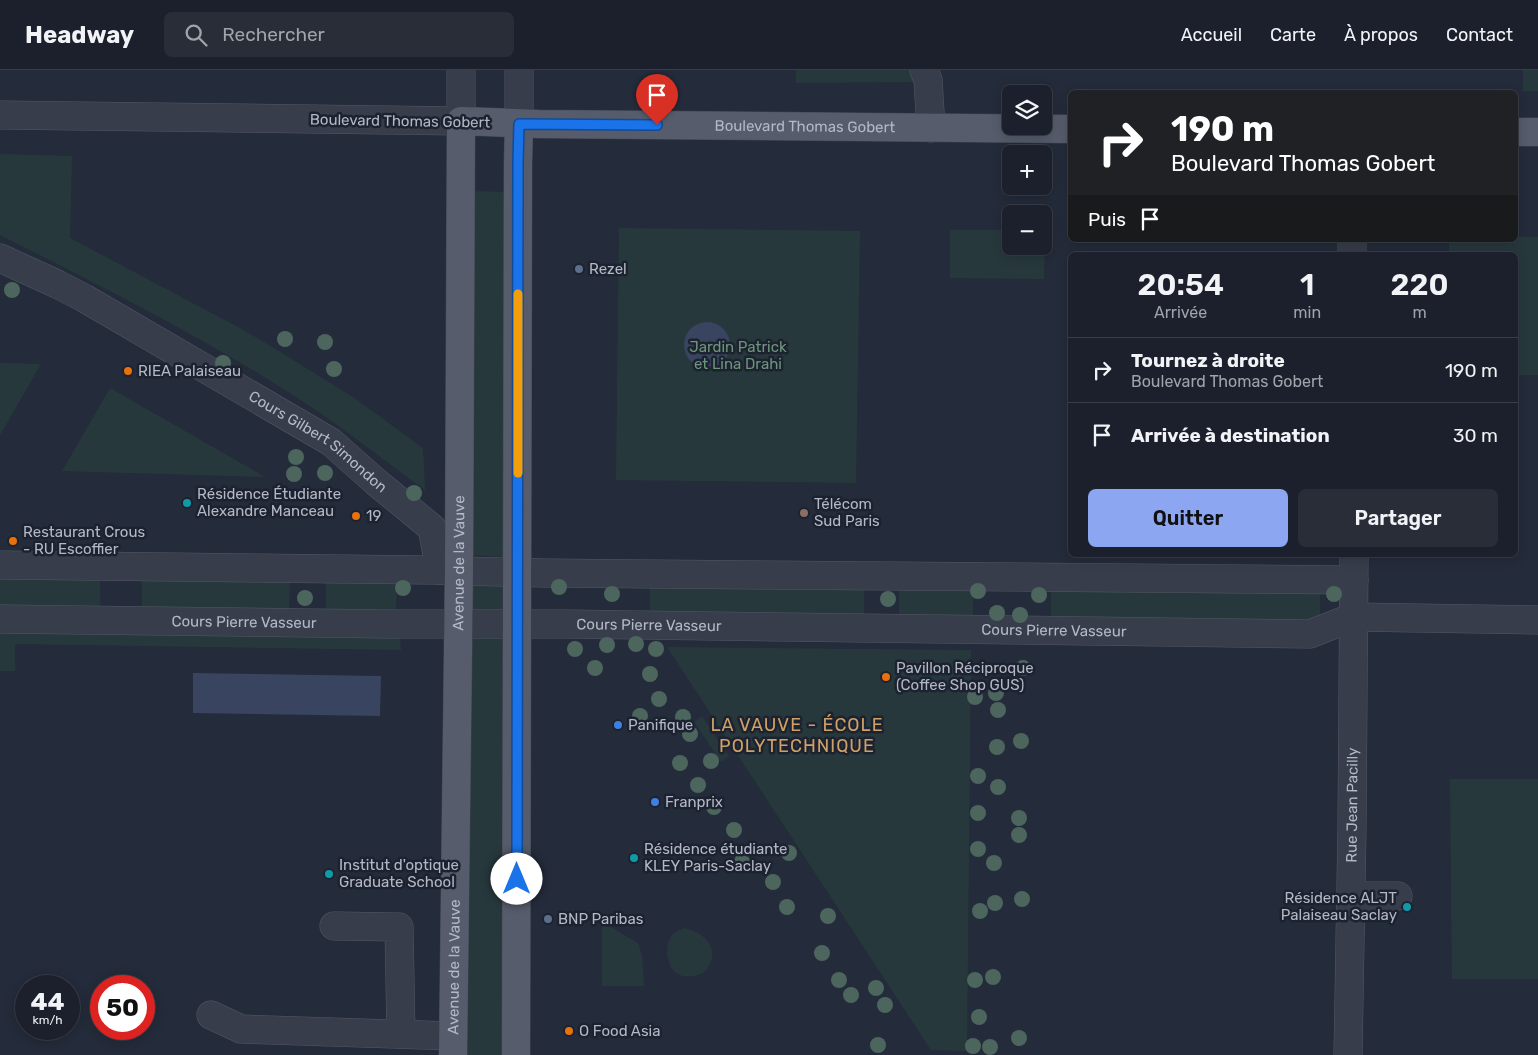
<!DOCTYPE html>
<html lang="fr">
<head>
<meta charset="utf-8">
<style>
  :root { --surface:#1b202c; --page:#282d38; --text:#f1f3f6; --muted:#a0a3a9; --line:#393e48; --accent:#8da6f2 }
  body { margin:0; font-family:Rubik,sans-serif; background:var(--page); color:var(--text); height:100vh; display:flex; flex-direction:column; font-size:19px; white-space:nowrap }
  * { box-sizing:border-box; margin:0 }
  p { font-size:16px; color:var(--muted) }
  .icon { flex:none; width:28px; height:28px; fill:none; stroke:currentColor; stroke-width:2; stroke-linecap:round; stroke-linejoin:round }
  .map { position:relative; flex:1; overflow:hidden }
  .drawer { position:absolute; left:1068px; top:182px; width:450px; height:305px; display:flex; flex-direction:column; background:var(--surface); border-radius:8px; box-shadow:0 2px 12px #0003,0 0 0 1px var(--line) }
  .drawer>* { flex:none }
  .banner { position:absolute; left:1068px; top:20px; width:450px; height:152px; border-radius:8px; box-shadow:0 2px 12px #0003,0 0 0 1px var(--line); background:#202124; color:#fff; overflow:hidden }
  .buttons { position:absolute; left:1002px; top:15px; display:grid; gap:10px }
  .buttons a { display:grid; place-items:center; width:50px; height:50px; border-radius:8px; background:var(--surface); box-shadow:0 2px 12px #0003,0 0 0 1px var(--line); font-size:25px }
  .speed { position:absolute; left:15px; top:905px; display:flex; gap:10px; font-size:25px; font-weight:700; text-align:center }
  .speed>* { display:grid; place-content:center; width:65px; height:65px; border-radius:50%; background:var(--surface); box-shadow:0 2px 12px #0003,0 0 0 1px var(--line); line-height:1 }
  .speed small { font-size:12px; font-weight:400 }
  .speed .limit { border:8px solid #d22; background:#fff; color:#111 }
  .pin { position:absolute; display:grid; place-items:center; width:42px; height:42px; color:#fff; margin:-51px -21px; border-radius:50% 50% 50% 0; rotate:-45deg; box-shadow:0 0 5px #0007 }
  .pin .icon { rotate:45deg }
  .me { position:absolute; width:55px; margin:-28px; rotate:0deg; stroke-linejoin:round; filter:drop-shadow(0 0 4px #0008) }
  .turn { display:flex; align-items:center; gap:18px; height:105px; padding:0 20px; font-size:22px }
  .turn .icon { width:65px; height:65px; stroke-width:2.5 }
  .turn b { display:block; font-size:35px; line-height:42px }
  .then { display:flex; align-items:center; height:48px; padding:0 20px; background:#0003; gap:10px; font-size:19px }
  .eta { display:flex; justify-content:space-evenly; align-items:center; height:85px; text-align:center }
  .eta b { font-size:30px; font-weight:600; line-height:35px }
  .cta { display:flex; gap:10px; margin-top:auto; padding:10px 20px }
  .cta a { flex:1; height:58px; border-radius:8px; background:var(--accent); color:#111; font-size:20px; font-weight:600; line-height:58px; text-align:center }
  .cta a+a { background:var(--page); color:var(--text) }
  ul { padding:0; list-style:none }
  li { display:flex; align-items:center; gap:15px; height:65px; padding:0 20px; border-top:1px solid var(--line) }
  li div { flex:1 }
  li b { display:block; font-size:19px }
  li em { font-style:normal }
  header { display:flex; align-items:center; gap:30px; box-sizing:border-box; height:70px; padding:0 25px; background:var(--surface); border-bottom:1px solid var(--line) }
  header strong { font-size:24px }
  nav { display:flex; gap:28px; margin-inline-start:auto; font-size:18px }
  .search { width:350px; height:45px; background:var(--page); display:flex; align-items:center; gap:12px; box-sizing:border-box; padding:0 18px; border-radius:8px; color:var(--muted); font-size:19px }
  .map>svg:first-child { display:block }
  .green { fill:#27383c }
  .water { fill:#394461 }
  .lines { fill:none; stroke-linecap:round; stroke-linejoin:round }
  .minor-casing { stroke:#535866; stroke-width:29 }
  .major-casing { stroke:#414654; stroke-width:29 }
  .minor { stroke:#383d4b; stroke-width:28 }
  .major { stroke:#565c6b; stroke-width:28 }
  .tree { fill:#4c665e }
  .route-casing { stroke:#114b97; stroke-width:12 }
  .route { stroke:#1a73e8; stroke-width:9 }
  .slow { stroke:#f59e0b; stroke-width:9 }
  .service-dot { fill:#5c6f8a; stroke:#1d2230; stroke-width:2 }
  .food-dot { fill:#e8710a; stroke:#1d2230; stroke-width:2 }
  .culture-dot { fill:#0f9aa8; stroke:#1d2230; stroke-width:2 }
  .education-dot { fill:#8d6e63; stroke:#1d2230; stroke-width:2 }
  .shop-dot { fill:#3f7fe0; stroke:#1d2230; stroke-width:2 }
  .labels { text-anchor:middle; dominant-baseline:central; stroke-width:5; stroke-linejoin:round; paint-order:stroke }
  .street-label { font-size:15px; fill:#b3b8c6; stroke:#1d2230 }
  .poi-label { font-size:15px; fill:#b3b8c6; stroke:#1d2230; text-anchor:start }
  .park-label { font-size:15px; fill:#6c967b; stroke:#1d2230 }
  .quarter-label { font-size:18px; letter-spacing:1px; fill:#cea167; stroke:#1d2230 }
</style>
</head>
<body>
<header>
<strong>Headway</strong>
<div class="search"><svg class="icon" aria-label="search" viewBox="0 0 24 24"><circle cx="10" cy="10" r="6"/><path d="M15 15l6 6"/></svg>Rechercher</div>
<nav><a>Accueil</a><a>Carte</a><a>À propos</a><a>Contact</a></nav>
</header>
<div class="map">
<svg width="1538" height="985" viewBox="0 0 1538 985">
  <rect width="100%" height="100%" fill="#242b3a"/>
  <!-- green -->
  <g class="green">
    <polygon points="796,0 912,0 916,12 796,13"/>
    <rect x="1523" y="0" width="15" height="21"/>
    <path d="M0,84l72,2 -2,82 168,89 26,15 89,55 70,51 2,42c-44,-32 -87,-66 -132,-95 -94,-60 -194,-110 -293,-160z"/>
    <polygon points="470,121 505,122 504,487 469,485"/>
    <polygon points="619,158 860,161 856,413 616,410"/>
    <polygon points="950,160 1011,160 1011,176 1044,176 1045,160 1044,209 950,208"/>
    <polygon points="1515,167 1538,167 1538,305 1515,305 1515,185 1449,185 1449,170 1515,170"/>
    <polygon points="0,293 41,294 0,365"/>
    <polygon points="110,318 265,407 62,401"/>
    <polygon points="0,507 100,508 100,536 0,535"/>
    <polygon points="142,510 290,512 289,540 142,538"/>
    <polygon points="466,510 502,510 502,543 467,542"/>
    <polygon points="326,511 397,512 396,540 326,539"/>
    <polygon points="650,512 864,513 864,546 650,545"/>
    <rect x="899" y="515" width="74" height="32"/>
    <polygon points="1051,516 1320,519 1320,551 1051,547"/>
    <polygon points="0,561 400,566 401,580 15,574 15,601 0,601"/>
    <polygon points="466,566 502,566 502,985 461,985"/>
    <polygon points="667,577 971,580 967,981 931,980"/>
    <polygon points="702,646 729,686 721,692 694,652"/>
    <polygon points="1450,709 1538,709 1538,909 1452,909"/>
    <polygon points="602,852 638,873 642,885 644,916 602,916"/>
    <path d="M684,858c18,4 36,18 25,38 -5,11 -25,14 -34,6 -9,-8 -11,-30 -1,-39 3,-2 7,-3 10,-5z"/>
  </g>
  <!-- water -->
  <g class="water">
    <circle cx="707" cy="275" r="23"/>
    <polygon points="193,603 381,606 380,646 193,643"/>
  </g>
  <g class="lines">
    <!-- minor casing -->
    <g class="minor-casing">
      <g id="minor">
        <polyline points="924,0 928,10 931,58"/>
        <polyline points="0,45 461,51 461,0"/>
        <polyline points="519,54 519,0"/>
        <polyline points="1352,170 1352,185"/>
        <path id="s1" d="M0,188l57,26 27,14 247,144 45,40 56,46 8,42"/>
        <polyline points="0,495 429,500 542,503 1354,510"/>
        <path id="s2" d="M0,549l389,5h177l744,10 43,-17 185,3"/>
        <polyline points="1351,826 1398,826"/>
        <polyline points="334,856 399,857 401,964"/>
        <polyline points="211,945 241,959 453,966"/>
        <path id="s3" d="M1348,985l4,-227 2,-273"/>
      </g>
    </g>
    <!-- major casing -->
    <g class="major-casing">
      <g id="major">
        <polyline points="1515,62 1538,62"/>
        <path id="s4" d="M453,985l6,-485 2,-449 78,3 531,5"/>
        <polyline points="516,985 518,93 519,54"/>
      </g>
    </g>
    <!-- minor -->
    <use href="#minor" class="minor"/>
    <!-- major -->
    <use href="#major" class="major"/>
  </g>
  <!-- trees -->
  <g class="tree">
    <circle cx="12" cy="220" r="8"/>
    <circle cx="285" cy="269" r="8"/>
    <circle cx="325" cy="272" r="8"/>
    <circle cx="223" cy="293" r="8"/>
    <circle cx="334" cy="299" r="8"/>
    <circle cx="296" cy="387" r="8"/>
    <circle cx="325" cy="403" r="8"/>
    <circle cx="294" cy="404" r="8"/>
    <circle cx="414" cy="423" r="8"/>
    <circle cx="559" cy="517" r="8"/>
    <circle cx="403" cy="518" r="8"/>
    <circle cx="978" cy="521" r="8"/>
    <circle cx="612" cy="524" r="8"/>
    <circle cx="1334" cy="524" r="8"/>
    <circle cx="1039" cy="525" r="8"/>
    <circle cx="305" cy="528" r="8"/>
    <circle cx="888" cy="529" r="8"/>
    <circle cx="997" cy="543" r="8"/>
    <circle cx="1020" cy="545" r="8"/>
    <circle cx="636" cy="574" r="8"/>
    <circle cx="607" cy="575" r="8"/>
    <circle cx="575" cy="579" r="8"/>
    <circle cx="656" cy="579" r="8"/>
    <circle cx="595" cy="598" r="8"/>
    <circle cx="1023" cy="598" r="8"/>
    <circle cx="650" cy="604" r="8"/>
    <circle cx="996" cy="623" r="8"/>
    <circle cx="975" cy="627" r="8"/>
    <circle cx="659" cy="629" r="8"/>
    <circle cx="998" cy="640" r="8"/>
    <circle cx="640" cy="646" r="8"/>
    <circle cx="683" cy="647" r="8"/>
    <circle cx="690" cy="664" r="8"/>
    <circle cx="1021" cy="671" r="8"/>
    <circle cx="997" cy="677" r="8"/>
    <circle cx="711" cy="691" r="8"/>
    <circle cx="680" cy="693" r="8"/>
    <circle cx="978" cy="706" r="8"/>
    <circle cx="698" cy="715" r="8"/>
    <circle cx="998" cy="717" r="8"/>
    <circle cx="714" cy="737" r="8"/>
    <circle cx="978" cy="743" r="8"/>
    <circle cx="1019" cy="748" r="8"/>
    <circle cx="734" cy="760" r="8"/>
    <circle cx="1019" cy="765" r="8"/>
    <circle cx="978" cy="779" r="8"/>
    <circle cx="789" cy="783" r="8"/>
    <circle cx="742" cy="792" r="8"/>
    <circle cx="994" cy="793" r="8"/>
    <circle cx="773" cy="812" r="8"/>
    <circle cx="1022" cy="829" r="8"/>
    <circle cx="995" cy="833" r="8"/>
    <circle cx="787" cy="837" r="8"/>
    <circle cx="980" cy="841" r="8"/>
    <circle cx="828" cy="846" r="8"/>
    <circle cx="822" cy="883" r="8"/>
    <circle cx="993" cy="907" r="8"/>
    <circle cx="839" cy="910" r="8"/>
    <circle cx="975" cy="910" r="8"/>
    <circle cx="876" cy="918" r="8"/>
    <circle cx="851" cy="925" r="8"/>
    <circle cx="885" cy="935" r="8"/>
    <circle cx="979" cy="947" r="8"/>
    <circle cx="1019" cy="968" r="8"/>
    <circle cx="878" cy="975" r="8"/>
    <circle cx="973" cy="976" r="8"/>
    <circle cx="990" cy="977" r="8"/>
  </g>
  <g class="lines">
    <!-- route casing -->
    <g class="route-casing">
      <polyline id="route" points="517,809 518,93 519,54 657,55"/>
    </g>
    <!-- route -->
    <use href="#route" class="route"/>
    <!-- slow -->
    <polyline class="slow" points="518,403 518,224"/>
  </g>
  <!-- markers -->
  <g class="service-dot">
    <circle cx="579" cy="199" r="5"/>
    <circle cx="548" cy="849" r="5"/>
  </g>
  <g class="food-dot">
    <circle cx="128" cy="301" r="5"/>
    <circle cx="356" cy="446" r="5"/>
    <circle cx="13" cy="471" r="5"/>
    <circle cx="886" cy="607" r="5"/>
    <circle cx="569" cy="961" r="5"/>
  </g>
  <g class="culture-dot">
    <circle cx="187" cy="433" r="5"/>
    <circle cx="634" cy="788" r="5"/>
    <circle cx="329" cy="804" r="5"/>
    <circle cx="1407" cy="837" r="5"/>
  </g>
  <circle class="education-dot" cx="804" cy="443" r="5"/>
  <g class="shop-dot">
    <circle cx="618" cy="655" r="5"/>
    <circle cx="655" cy="732" r="5"/>
  </g>
  <g class="labels">
    <!-- street labels -->
    <g class="street-label">
      <text transform="translate(400 51) rotate(1)">Boulevard Thomas Gobert</text>
      <text stroke="none"><textPath href="#s4" startOffset="1278">Boulevard Thomas Gobert</textPath></text>
      <text stroke="none"><textPath href="#s1" startOffset="368">Cours Gilbert Simondon</textPath></text>
      <text stroke="none"><textPath href="#s4" startOffset="492">Avenue de la Vauve</textPath></text>
      <text stroke="none"><textPath href="#s2" startOffset="244">Cours Pierre Vasseur</textPath></text>
      <text stroke="none"><textPath href="#s2" startOffset="649">Cours Pierre Vasseur</textPath></text>
      <text stroke="none"><textPath href="#s2" startOffset="1054">Cours Pierre Vasseur</textPath></text>
      <text stroke="none"><textPath href="#s3" startOffset="250">Rue Jean Pacilly</textPath></text>
      <text stroke="none"><textPath href="#s4" startOffset="88">Avenue de la Vauve</textPath></text>
    </g>
    <!-- poi labels -->
    <g class="poi-label">
      <text x="589" y="199">Rezel</text>
      <text x="138" y="301">RIEA Palaiseau</text>
      <text x="197" y="424">Résidence Étudiante<tspan x="197" dy="17">Alexandre Manceau</tspan></text>
      <text x="814" y="434">Télécom<tspan x="814" dy="17">Sud Paris</tspan></text>
      <text x="366" y="446">19</text>
      <text x="23" y="462">Restaurant Crous<tspan x="23" dy="17">- RU Escoffier</tspan></text>
      <text x="896" y="598">Pavillon Réciproque<tspan x="896" dy="17">(Coffee Shop GUS)</tspan></text>
      <text x="628" y="655">Panifique</text>
      <text x="665" y="732">Franprix</text>
      <text x="644" y="779">Résidence étudiante<tspan x="644" dy="17">KLEY Paris-Saclay</tspan></text>
      <text x="339" y="795">Institut d'optique<tspan x="339" dy="17">Graduate School</tspan></text>
      <text x="1397" y="828" text-anchor="end">Résidence ALJT<tspan x="1397" dy="17">Palaiseau Saclay</tspan></text>
      <text x="558" y="849">BNP Paribas</text>
      <text x="579" y="961">O Food Asia</text>
    </g>
    <!-- park labels -->
    <g class="park-label">
      <text x="738" y="277">Jardin Patrick<tspan x="738" dy="17">et Lina Drahi</tspan></text>
    </g>
    <!-- quarter labels -->
    <g class="quarter-label">
      <text x="797" y="655">LA VAUVE - ÉCOLE<tspan x="797" dy="21">POLYTECHNIQUE</tspan></text>
    </g>
  </g>
</svg>
<div class="buttons">
<a><svg class="icon" aria-label="layers" viewBox="0 0 24 24"><path d="M12 4l9 5-9 5-9-5zM3 14l9 5 9-5"/></svg></a>
<a>+</a>
<a>−</a>
</div>
<div class="speed"><div>44<small>km/h</small></div><div class="limit">50</div></div>
<div class="pin" style="left:657px;top:55px;background:#d93025"><svg class="icon" aria-label="arrive" viewBox="0 0 24 24"><path d="M6 21V4h12l-3 4 3 4H6"/></svg></div>
<svg class="me" style="left:517px;top:809px" viewBox="-20 -20 40 40"><circle r="19" fill="#fff"/><path d="M0-13L10 11 0 6-10 11z" fill="#1a73e8"/></svg>
<div class="banner">
<div class="turn"><svg class="icon" aria-label="right" viewBox="0 0 24 24"><path d="M7 20v-9h11M14 6l5 5-5 5"/></svg><div><b>190 m</b>Boulevard Thomas Gobert</div></div>
<div class="then">Puis<svg class="icon" aria-label="arrive" viewBox="0 0 24 24"><path d="M6 21V4h12l-3 4 3 4H6"/></svg></div>
</div>
<section class="drawer">
<div class="eta">
<div><b>20:54</b><p>Arrivée</p></div>
<div><b>1</b><p>min</p></div>
<div><b>220</b><p>m</p></div>
</div>
<ul>
<li><svg class="icon" aria-label="right" viewBox="0 0 24 24"><path d="M7 20v-9h11M14 6l5 5-5 5"/></svg><div><b>Tournez à droite</b><p>Boulevard Thomas Gobert</p></div><em>190 m</em></li>
<li><svg class="icon" aria-label="arrive" viewBox="0 0 24 24"><path d="M6 21V4h12l-3 4 3 4H6"/></svg><div><b>Arrivée à destination</b></div><em>30 m</em></li>
</ul>
<div class="cta"><a>Quitter</a><a>Partager</a></div>
</section>
</div>
</body>
</html>
